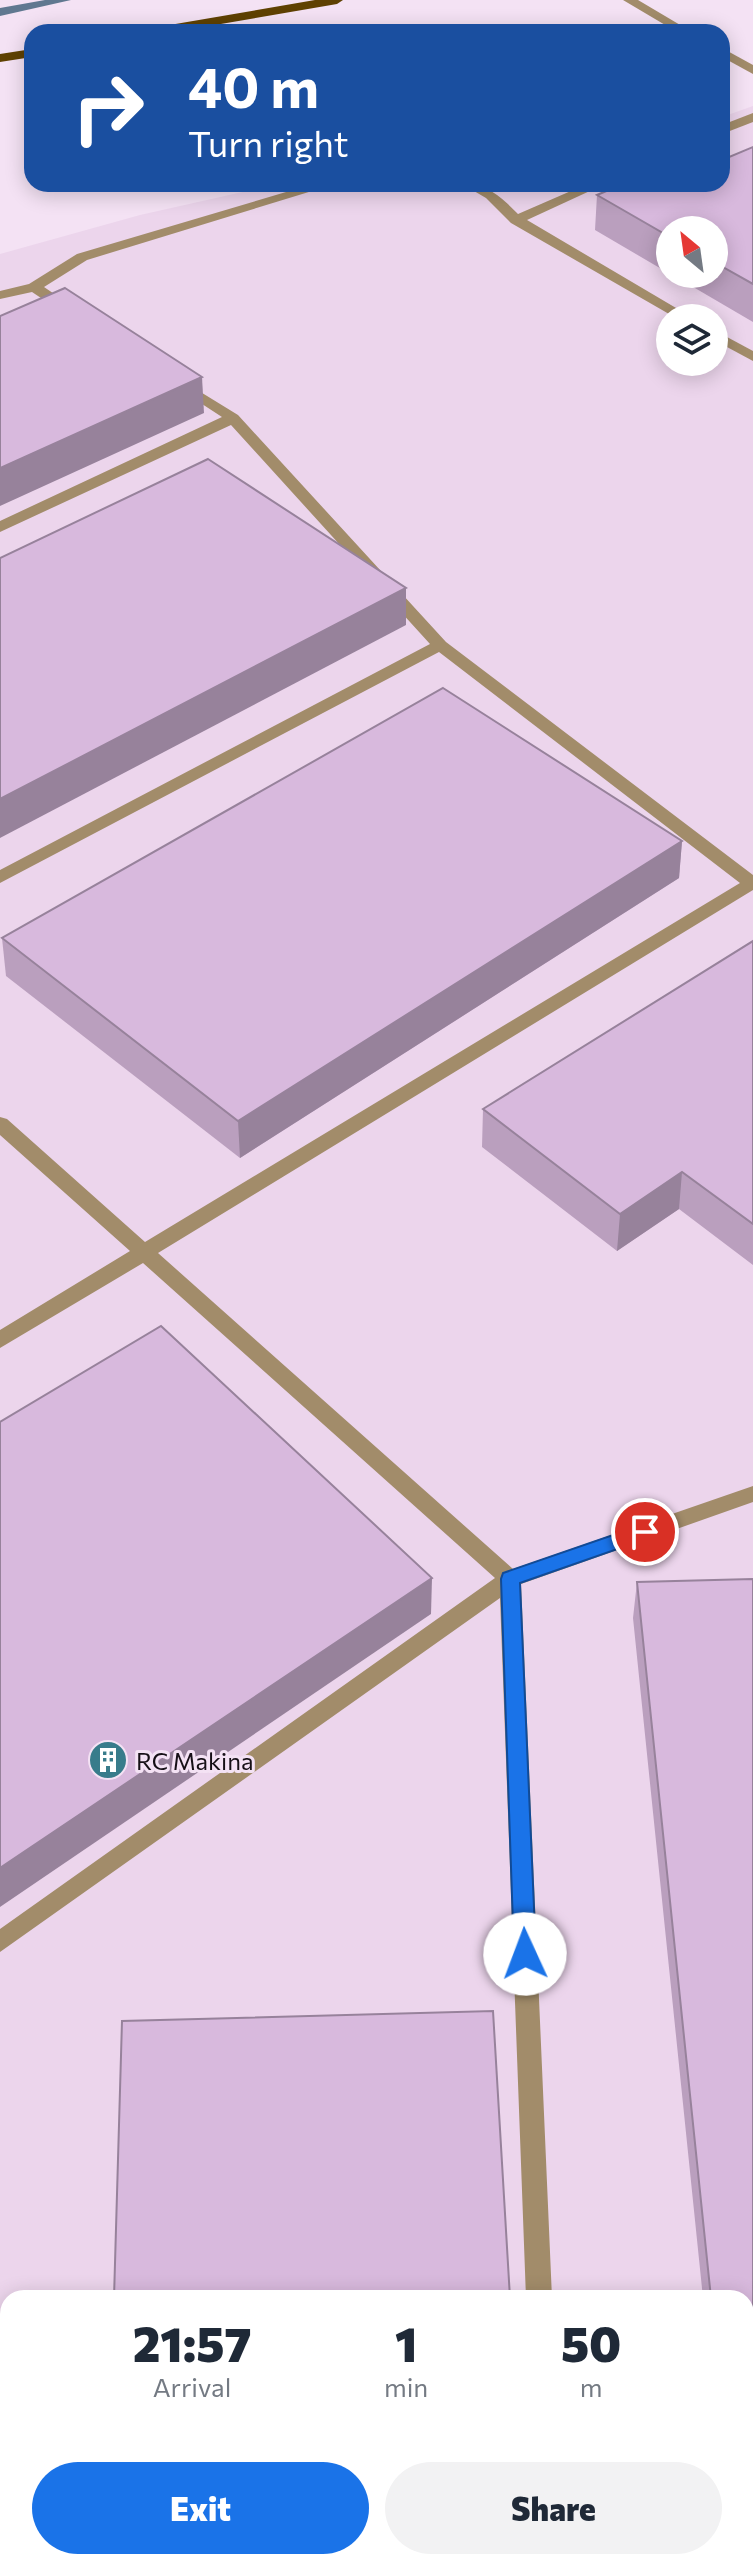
<!DOCTYPE html>
<html lang="en">
<head>
<meta charset="utf-8">
<style>
  :root { --surface:#fff; --page:#f2f2f3; --text:#1f2937; --muted:#747a83; --accent:#1a73e8 }
  body { margin:0; font-family:Commissioner,sans-serif; background:var(--page); color:var(--text); height:100vh; display:flex; flex-direction:column; font-size:30px; white-space:nowrap }
  * { box-sizing:border-box; margin:0 }
  p { font-size:26px; color:var(--muted) }
  .icon { flex:none; width:44px; height:44px; fill:none; stroke:currentColor; stroke-width:2; stroke-linecap:round; stroke-linejoin:round }
  .map { position:relative; flex:1; overflow:hidden }
  .sheet { position:absolute; left:0px; top:2290px; width:754px; height:280px; display:flex; flex-direction:column; background:var(--surface); border-radius:24px 24px 0 0; box-shadow:0 4px 20px #0003 }
  .sheet>* { flex:none }
  .banner { position:absolute; left:24px; top:24px; width:706px; height:168px; border-radius:24px; box-shadow:0 4px 20px #0003; background:#1a4fa0; color:#fff; overflow:hidden }
  .needle { width:52px; rotate:331deg }
  .controls { position:absolute; left:656px; top:216px; display:grid; gap:16px }
  .controls a { display:grid; place-items:center; width:72px; height:72px; border-radius:50%; background:var(--surface); box-shadow:0 4px 20px #0003; font-size:40px }
  .pin { position:absolute; display:grid; place-items:center; width:68px; height:68px; color:#fff; margin:-34px; border:4px solid #fff; border-radius:50%; box-shadow:0 2px 8px #0007 }
  .me { position:absolute; width:88px; margin:-44px; rotate:358deg; stroke-linejoin:round; filter:drop-shadow(0 0 6px #0008) }
  .turn { display:flex; align-items:center; gap:28px; height:168px; padding:0 32px; font-size:36px }
  .turn .icon { width:104px; height:104px; stroke-width:2.5 }
  .turn b { display:block; font-size:56px; line-height:68px }
  .eta { display:flex; justify-content:space-evenly; align-items:center; height:136px; text-align:center }
  .eta b { font-size:48px; font-weight:800; line-height:56px }
  .action { display:flex; gap:16px; margin-top:auto; padding:16px 32px }
  .action a { flex:1; height:92px; border-radius:48px; background:var(--accent); color:#fff; font-size:32px; font-weight:800; line-height:92px; text-align:center }
  .action a+a { background:var(--page); color:var(--text) }
  .map>svg:first-child { display:block }
  .built { fill:#ecd5ec; fill-rule:evenodd }
  .lines { fill:none; stroke-linecap:round; stroke-linejoin:round }
  .stream { fill:#607890; fill-rule:evenodd }
  .minor { fill:#a28c6a; fill-rule:evenodd }
  .major { fill:#5f4102; fill-rule:evenodd }
  .wall { fill:#ba9fbe }
  .shaded-wall { fill:#97829b }
  .building { fill:#d8b9dd; stroke:#97829b; stroke-width:2 }
  .route { fill:#1a73e8; stroke:#114b97; stroke-width:2 }
  .labels { text-anchor:middle; dominant-baseline:central; stroke-width:6; stroke-linejoin:round; paint-order:stroke }
  .poi-label { font-size:24px; fill:#161016; stroke:#f4e2f4; text-anchor:start }
</style>
</head>
<body>
<div class="map">
<svg width="753" height="2570" viewBox="0 0 753 2570">
  <rect width="100%" height="100%" fill="#f4e2f4"/>
  <!-- built -->
  <path class="built" d="M753,106v2464h-753v-2316l140,-39 138,-31h444v-67zM670,230h44v44h-44zM670,318h44v44h-44zM8,2298h738v264h-738z"/>
  <g class="lines">
    <!-- stream -->
    <polygon class="stream" points="45,0 71,0 0,16 0,8"/>
    <!-- minor -->
    <g class="minor">
      <polygon points="623,0 638,0 692,32 677,32"/>
      <polygon points="722,48 753,65 753,74 722,57"/>
      <polygon points="753,113 753,122 722,134 722,125"/>
      <polygon points="313,184 335,184 87,260 44,287 72,306 72,312 62,312 32,292 0,299 0,291 29,284 77,254"/>
      <path d="M462,184c26,0 38,12 56,30l69,-30h18l-78,36 166,98h-17l-165,-95 -25,-25z"/>
      <polygon points="714,330 753,351 753,361 714,340"/>
      <polygon points="181,380 238,415 446,642 753,875 753,890 158,1253 513,1569 753,1486 753,1502 521,1584 552,2298 526,2298 500,1598 0,1952 0,1929 495,1578 143,1263 0,1348 0,1330 130,1251 0,1135 0,1117 7,1119 145,1242 740,883 439,652 0,883 0,870 430,644 231,425 0,532 0,521 222,417 176,387 174,384"/>
      <rect x="535" y="2562" width="28" height="8"/>
    </g>
    <!-- major -->
    <g class="major">
      <polygon points="315,0 343,0 337,4 174,32 146,32 152,28"/>
      <polygon points="32,49 32,57 0,62 0,54"/>
    </g>
  </g>
  <!-- wall -->
  <g class="wall">
    <polygon points="753,147 753,322 671,274 714,274 714,230 670,230 670,274 595,230 597,195 722,184"/>
    <polygon points="682,841 679,878 240,1158 6,976 2,938"/>
    <polygon points="753,941 753,1265 679,1209 617,1251 482,1147 483,1109"/>
    <polygon points="753,1579 753,2570 731,2570 730,2562 746,2562 746,2298 703,2298 633,1618 637,1582"/>
  </g>
  <!-- shaded-wall -->
  <g class="shaded-wall">
    <polygon points="202,377 204,413 0,506 0,468"/>
    <polygon points="406,588 406,625 0,838 0,799"/>
    <polygon points="682,841 679,878 240,1158 238,1121"/>
    <polygon points="682,1172 679,1209 617,1251 620,1214"/>
    <polygon points="432,1578 431,1614 0,1907 0,1868"/>
  </g>
  <!-- building -->
  <g class="building">
    <polygon points="753,147 753,284 714,262 714,230 670,230 670,237 597,195 623,184 722,184 722,160"/>
    <polygon points="65,288 202,377 0,468 0,316"/>
    <polygon points="208,459 406,588 0,799 0,558"/>
    <polygon points="443,688 682,841 238,1121 2,938"/>
    <polygon points="753,941 753,1224 682,1172 620,1214 483,1109"/>
    <polygon points="161,1326 432,1578 0,1868 0,1422"/>
    <polygon points="753,1579 753,2570 740,2570 739,2562 746,2562 746,2298 711,2298 637,1582"/>
    <polygon points="493,2011 510,2298 114,2298 122,2021"/>
    <rect x="106" y="2562" width="420" height="8"/>
  </g>
  <!-- route -->
  <polygon class="route" points="645,1524 652,1526 655,1532 652,1537 520,1583 536,1954 533,1961 525,1964 517,1961 514,1954 501,1579 503,1573"/>
  <!-- icons -->
  <defs>
    <g id="building-disc" transform="scale(2)"><circle r="9.5" fill="#387c8b" stroke="#f4e2f4"/><path d="M-4-6H4V6H1V3H-1V6H-4ZM-2.5-4.3h1.7v1.8h-1.7ZM.8-4.3h1.7v1.8H.8ZM-2.5-1h1.7V.8h-1.7ZM.8-1h1.7V.8H.8Z" fill="#fff"/></g>
  </defs>
  <g fill-rule="evenodd">
    <use href="#building-disc" x="108" y="1760"/>
  </g>
  <g class="labels">
    <!-- poi labels -->
    <g class="poi-label">
      <text x="136" y="1760">RC Makina</text>
    </g>
  </g>
</svg>
<div class="controls">
<a><svg class="needle" viewBox="-14 -14 28 28"><path d="M0-13l5 13h-10z" fill="#e53935"/><path d="M0 13l5-13h-10z" fill="#747a83"/></svg></a>
<a><svg class="icon" aria-label="layers" viewBox="0 0 24 24"><path d="M12 4l9 5-9 5-9-5zM3 14l9 5 9-5"/></svg></a>
</div>
<div class="pin" style="left:645px;top:1532px;background:#d93025"><svg class="icon" aria-label="arrive" viewBox="0 0 24 24"><path d="M6 21V4h12l-3 4 3 4H6"/></svg></div>
<svg class="me" style="left:525px;top:1954px" viewBox="-20 -20 40 40"><circle r="19" fill="#fff"/><path d="M0-13L10 11 0 6-10 11z" fill="#1a73e8"/></svg>
<div class="banner">
<div class="turn"><svg class="icon" aria-label="right" viewBox="0 0 24 24"><path d="M7 20v-9h11M14 6l5 5-5 5"/></svg><div><b>40 m</b>Turn right</div></div>
</div>
<section class="sheet">
<div class="eta">
<div><b>21:57</b><p>Arrival</p></div>
<div><b>1</b><p>min</p></div>
<div><b>50</b><p>m</p></div>
</div>
<div class="action"><a>Exit</a><a>Share</a></div>
</section>
</div>
</body>
</html>
